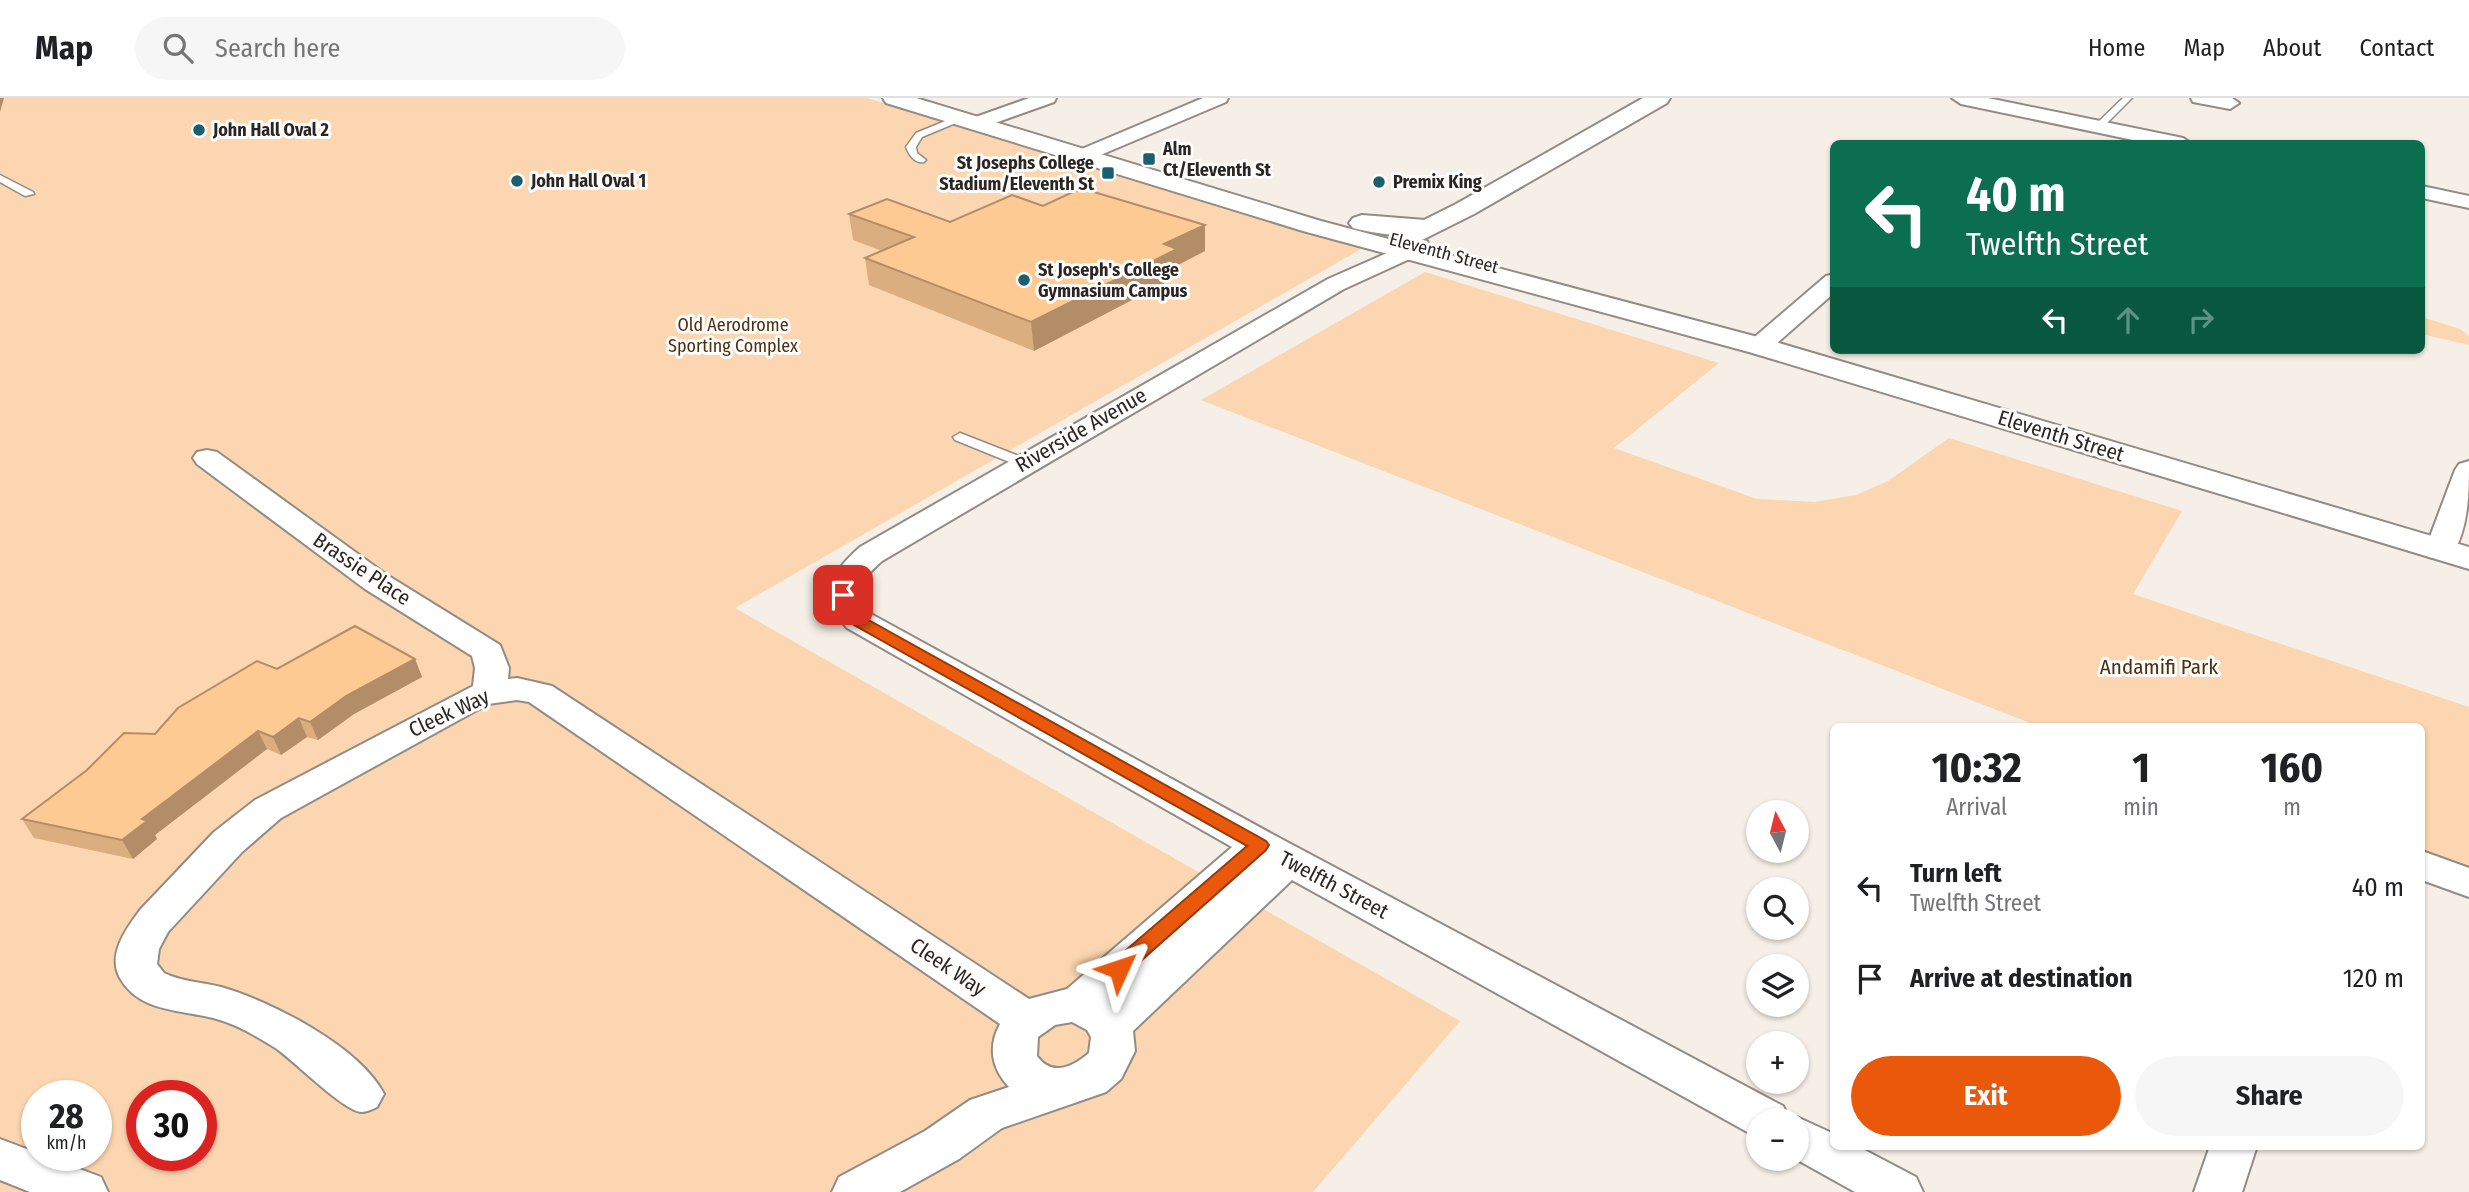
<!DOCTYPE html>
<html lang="en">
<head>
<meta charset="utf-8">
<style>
  :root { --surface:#fff; --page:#f6f6f6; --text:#202124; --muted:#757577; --line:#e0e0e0; --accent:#ea580c }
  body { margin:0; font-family:"Fira Sans Condensed",sans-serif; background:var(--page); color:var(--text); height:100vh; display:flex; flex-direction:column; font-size:26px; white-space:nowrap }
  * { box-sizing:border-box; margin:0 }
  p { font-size:23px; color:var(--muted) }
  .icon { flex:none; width:38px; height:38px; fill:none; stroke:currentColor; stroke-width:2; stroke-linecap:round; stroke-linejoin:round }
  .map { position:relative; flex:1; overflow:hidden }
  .sheet { position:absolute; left:1830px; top:625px; width:595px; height:427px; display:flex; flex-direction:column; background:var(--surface); border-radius:10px; box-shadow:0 2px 5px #0004 }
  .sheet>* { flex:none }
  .hud { position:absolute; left:1830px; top:42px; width:595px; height:214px; border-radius:10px; box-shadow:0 2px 5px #0004; background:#0b6e4f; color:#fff; overflow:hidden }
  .needle { width:46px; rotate:353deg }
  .controls { position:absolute; left:1746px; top:702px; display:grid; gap:14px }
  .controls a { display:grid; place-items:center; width:63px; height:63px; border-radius:50%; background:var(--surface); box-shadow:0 2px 5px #0004; font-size:35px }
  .speed { position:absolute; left:21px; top:982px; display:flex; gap:14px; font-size:35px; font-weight:700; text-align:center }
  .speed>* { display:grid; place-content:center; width:91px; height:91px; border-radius:50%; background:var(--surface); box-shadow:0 2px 5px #0004; line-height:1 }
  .speed small { font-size:18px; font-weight:400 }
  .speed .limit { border:10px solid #d22; background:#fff; color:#111 }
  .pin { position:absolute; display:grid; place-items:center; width:60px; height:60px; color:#fff; margin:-30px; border-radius:14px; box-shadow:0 4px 10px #0006 }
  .me { position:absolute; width:77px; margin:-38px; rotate:48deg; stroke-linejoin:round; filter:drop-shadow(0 0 5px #0008) }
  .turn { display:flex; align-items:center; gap:24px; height:147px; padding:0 21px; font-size:32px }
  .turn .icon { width:91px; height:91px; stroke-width:2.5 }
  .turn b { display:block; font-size:49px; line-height:60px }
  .lanes { display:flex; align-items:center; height:66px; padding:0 21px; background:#0003; justify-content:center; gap:35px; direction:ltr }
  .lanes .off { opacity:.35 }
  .eta { display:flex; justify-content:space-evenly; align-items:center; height:119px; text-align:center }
  .eta b { font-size:42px; font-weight:700; line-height:49px }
  .button { display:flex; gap:14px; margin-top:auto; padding:14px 21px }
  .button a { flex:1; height:80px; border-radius:42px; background:var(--accent); color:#fff; font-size:28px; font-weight:700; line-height:80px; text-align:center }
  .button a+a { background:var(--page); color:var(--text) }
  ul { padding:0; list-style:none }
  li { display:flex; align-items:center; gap:21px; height:91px; padding:0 21px }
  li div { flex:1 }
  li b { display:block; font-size:26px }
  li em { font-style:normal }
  header { display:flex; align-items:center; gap:42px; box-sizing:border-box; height:98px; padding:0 35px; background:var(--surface); border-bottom:2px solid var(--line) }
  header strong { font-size:33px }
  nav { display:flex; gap:38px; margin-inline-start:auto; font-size:24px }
  .search { width:490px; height:63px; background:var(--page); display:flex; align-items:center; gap:18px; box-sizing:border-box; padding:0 24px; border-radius:38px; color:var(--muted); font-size:26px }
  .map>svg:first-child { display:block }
  .green { fill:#fbd6b0; fill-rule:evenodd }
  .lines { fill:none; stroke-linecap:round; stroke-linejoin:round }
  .service-casing { stroke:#928c85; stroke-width:3 }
  .minor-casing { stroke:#928c85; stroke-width:4 }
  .tertiary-casing { stroke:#928c85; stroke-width:4 }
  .secondary-casing { stroke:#928c85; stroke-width:4 }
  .service { fill:#fff; fill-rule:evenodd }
  .minor { fill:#fff; fill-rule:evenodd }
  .tertiary { fill:#fff; fill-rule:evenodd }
  .secondary { fill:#fff; fill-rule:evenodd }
  .wall { fill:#daae7f }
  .shaded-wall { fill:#b28d68 }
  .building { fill:#feca94; stroke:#b28d68; stroke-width:2 }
  .route { fill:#ea580c; stroke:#983908; stroke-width:2 }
  .poi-dot { fill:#195f70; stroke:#fffdfc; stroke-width:2.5 }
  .labels { text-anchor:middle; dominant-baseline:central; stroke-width:6; stroke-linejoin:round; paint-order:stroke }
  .far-poi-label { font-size:18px; font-weight:bold; fill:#292623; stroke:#fffdfc; text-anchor:start }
  .far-street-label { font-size:18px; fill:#292623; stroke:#fffdfc }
  .far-park-label { font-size:18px; fill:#4b3113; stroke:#fffdfc }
  .street-label { font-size:21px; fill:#292623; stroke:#fffdfc }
  .park-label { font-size:21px; fill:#4b3113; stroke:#fffdfc }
</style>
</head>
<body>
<header>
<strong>Map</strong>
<div class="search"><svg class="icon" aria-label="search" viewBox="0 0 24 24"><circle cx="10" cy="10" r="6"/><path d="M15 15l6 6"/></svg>Search here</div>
<nav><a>Home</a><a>Map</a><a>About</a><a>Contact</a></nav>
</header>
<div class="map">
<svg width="2469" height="1094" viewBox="0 0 2469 1094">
  <rect width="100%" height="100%" fill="#f6efe7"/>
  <!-- green -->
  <g class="green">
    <path d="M0,0h867l494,151 -626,359 725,413 -147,171h-1313zM37,998h59v59h-59zM142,998h59v59h-59z"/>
    <polygon points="1425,174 1719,265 1614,350 1757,401 1815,404 1856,397 1888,383 1949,340 2182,413 2133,496 2469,609 2469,769 2422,752 2422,628 2038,628 1201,302"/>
    <polygon points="2422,219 2460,231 2469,238 2469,247 2422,236"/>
  </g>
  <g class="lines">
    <!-- service casing -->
    <g class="service-casing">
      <g id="service">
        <polygon points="2123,0 2132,0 2102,30 2096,30 2096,26"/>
        <path d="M960,17l4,3 -1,2 -41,17 -6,10 1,6 9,7 -2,2c-9,2 -15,-7 -18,-15l10,-14z"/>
        <polygon points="0,77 33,94 34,96 25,98 0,84"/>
        <polygon points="960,335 1029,362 1031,365 1029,368 1019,368 955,342 953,339"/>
      </g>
    </g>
    <!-- minor casing -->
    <g class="minor-casing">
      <g id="minor">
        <polygon points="1029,0 1056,0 1054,4 984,29 977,31 967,25 970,21"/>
        <polygon points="1203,0 1228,0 1226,4 1091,61 1077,61 1074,57 1077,53"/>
        <polygon points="1952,0 1988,0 2183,40 2192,46 2152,46 1961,6"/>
        <polygon points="2191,0 2232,0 2239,5 2230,11 2193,4"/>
        <polygon points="2422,88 2469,98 2469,110 2422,100"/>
        <path d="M1419,141l8,2 3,5 -3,5 -83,38 -462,272c-14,12 -22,22 -22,41l11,12 403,221 509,271 7,14 7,-3 37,17v12h23l59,31 7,15h-68l-61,-34h3v-38h-38v16l-8,-2 -459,-254 -159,151 2,20 -14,28 -15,13 -104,36 -43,31 -59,33h-68l7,-15 86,-46 45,-31 39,-13c-18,-19 -21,-41 -9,-63l-471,-322 -12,-2 -29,4 -207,114 -39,34 -74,80 -9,17 -2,15 7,9c18,9 38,9 57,14 50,14 139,60 163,107l-7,13c-4,2 -11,5 -15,5 -16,1 -68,-51 -85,-63 -18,-11 -37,-23 -57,-29 -35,-11 -80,-6 -100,-42 -13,-23 6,-49 20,-68l74,-78 41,-32 218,-114 2,-18 -3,-12 -107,-67 -168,-125 -4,-6 4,-6 10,-2 10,2 170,123 113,70 9,23 -1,11 9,-1 35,8 477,313 38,-10 165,-142 -385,-219 -19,-24c0,-25 14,-41 32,-57l468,-268zM1072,924l15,8 4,7 -2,16c-16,14 -37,24 -52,3l1,-19 17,-12z"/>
        <polygon points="1834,176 1834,195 1768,253 1759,256 1750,253 1746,248 1750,243 1826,178"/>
        <path d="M2469,363c0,33 0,67 -18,96l-11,2 -11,-2 -4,-7 30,-80 4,-6z"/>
        <polygon points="2422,753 2469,770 2469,799 2422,782"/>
        <polygon points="0,1041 101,1079 108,1094 30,1094 0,1082"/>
        <polygon points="2210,1048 2257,1048 2242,1094 2194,1094"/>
      </g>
    </g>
    <!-- tertiary casing -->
    <g class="tertiary-casing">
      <polygon id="tertiary" points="1643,0 1670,0 1667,5 1474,116 1410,148 1401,151 1392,148 1388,143 1392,138 1456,106"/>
    </g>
    <!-- secondary casing -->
    <g class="secondary-casing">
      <g id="secondary">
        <polygon points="883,0 916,0 1321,123 1769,242 2469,449 2469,471 1749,254 1303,133 886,5"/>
        <path d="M1362,117l76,6 4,5 -4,5c-27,7 -59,4 -85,-3l-4,-5 4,-5z"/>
      </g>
    </g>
    <!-- service -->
    <use href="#service" class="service"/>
    <!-- minor -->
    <use href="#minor" class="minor"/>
    <!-- tertiary -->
    <use href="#tertiary" class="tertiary"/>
    <!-- secondary -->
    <use href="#secondary" class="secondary"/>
  </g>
  <!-- wall -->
  <g class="wall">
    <polygon points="1043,108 1205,127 1205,153 1178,167 1178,178 1034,253 869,187 865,160 882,153 853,142 849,116 950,124"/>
    <polygon points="415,561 422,579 354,616 318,642 307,639 281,657 267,651 155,737 157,741 133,761 34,740 22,721 155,636 277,571"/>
  </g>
  <!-- shaded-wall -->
  <g class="shaded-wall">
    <polygon points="0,0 4,0 0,14"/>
    <polygon points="1205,127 1205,153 1178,167 1178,178 1034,253 1031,224 1164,146"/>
    <polygon points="415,561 422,579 354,616 318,642 310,624 346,598"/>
    <polygon points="299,620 307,639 281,657 273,639"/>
    <polygon points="258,633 267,651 155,737 157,741 133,761 122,742 142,721"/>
  </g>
  <!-- building -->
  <g class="building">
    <polygon points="1087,92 1205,127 1164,146 1177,151 1031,224 865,160 914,139 849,116 887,101 950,124 1012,97 1043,108 1075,93"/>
    <polygon points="355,528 415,561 346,598 310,624 299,620 273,639 258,633 142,721 147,723 122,742 22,721 87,672 124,635 155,636 178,610 257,563 277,571"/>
  </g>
  <!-- route -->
  <polygon class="route" points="843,492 849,493 852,505 865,520 1266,743 1269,747 1266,752 1126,876 1119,878 1111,876 1109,871 1111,865 1247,748 854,527 836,506 836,497"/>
  <!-- markers -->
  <g class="poi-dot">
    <circle cx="199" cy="32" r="7"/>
    <rect x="1142" y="54" width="14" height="14" rx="3.5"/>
    <rect x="1101" y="68" width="14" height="14" rx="3.5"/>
    <circle cx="517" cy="83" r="7"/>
    <circle cx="1379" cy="84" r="7"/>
    <circle cx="1024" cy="182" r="7"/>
  </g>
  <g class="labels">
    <!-- far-poi labels -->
    <g class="far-poi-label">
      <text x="213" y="32">John Hall Oval 2</text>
      <text x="1163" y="51">Alm<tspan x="1163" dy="21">Ct/Eleventh St</tspan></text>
      <text x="1094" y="65" text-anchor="end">St Josephs College<tspan x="1094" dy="21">Stadium/Eleventh St</tspan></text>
      <text x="531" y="83">John Hall Oval 1</text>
      <text x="1393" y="84">Premix King</text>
      <text x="1038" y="172">St Joseph's College<tspan x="1038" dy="21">Gymnasium Campus</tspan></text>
    </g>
    <!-- far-street labels -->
    <g class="far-street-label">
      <text transform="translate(1444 155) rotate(15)">Eleventh Street</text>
    </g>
    <!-- far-park labels -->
    <g class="far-park-label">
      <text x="733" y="227">Old Aerodrome<tspan x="733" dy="21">Sporting Complex</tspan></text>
    </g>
    <!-- street labels -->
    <g class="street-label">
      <text transform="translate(1081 332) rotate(-30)">Riverside Avenue</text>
      <text transform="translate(2061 338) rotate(17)">Eleventh Street</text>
      <text transform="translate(362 471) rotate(34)">Brassie Place</text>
      <text transform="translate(449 615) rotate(-25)">Cleek Way</text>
      <text transform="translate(1334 787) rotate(28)">Twelfth Street</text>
      <text transform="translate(948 869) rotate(34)">Cleek Way</text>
    </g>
    <!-- park labels -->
    <g class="park-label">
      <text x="2159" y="569">Andamifi Park</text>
    </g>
  </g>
</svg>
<div class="controls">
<a><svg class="needle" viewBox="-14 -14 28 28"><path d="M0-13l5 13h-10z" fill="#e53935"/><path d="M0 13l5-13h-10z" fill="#757577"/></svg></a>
<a><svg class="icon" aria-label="search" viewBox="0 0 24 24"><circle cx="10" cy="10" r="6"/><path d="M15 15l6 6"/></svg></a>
<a><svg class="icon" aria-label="layers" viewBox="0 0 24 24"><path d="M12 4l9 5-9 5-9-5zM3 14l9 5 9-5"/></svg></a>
<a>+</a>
<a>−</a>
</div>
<div class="speed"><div>28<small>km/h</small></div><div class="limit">30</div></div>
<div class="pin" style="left:843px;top:497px;background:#d93025"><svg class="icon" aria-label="arrive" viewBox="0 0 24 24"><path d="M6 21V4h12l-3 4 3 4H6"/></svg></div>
<svg class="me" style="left:1119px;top:871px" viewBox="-20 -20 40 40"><path d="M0-17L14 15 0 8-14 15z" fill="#ea580c" stroke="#fff" stroke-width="4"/></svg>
<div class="hud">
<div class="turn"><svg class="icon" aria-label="left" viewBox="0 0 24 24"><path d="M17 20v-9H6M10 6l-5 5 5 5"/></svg><div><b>40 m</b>Twelfth Street</div></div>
<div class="lanes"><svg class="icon" aria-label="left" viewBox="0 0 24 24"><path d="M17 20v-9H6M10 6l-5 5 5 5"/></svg><svg class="icon off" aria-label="ahead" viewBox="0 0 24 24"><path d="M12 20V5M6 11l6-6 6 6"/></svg><svg class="icon off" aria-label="right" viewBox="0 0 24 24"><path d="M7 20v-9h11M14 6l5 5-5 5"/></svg></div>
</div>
<section class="sheet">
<div class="eta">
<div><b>10:32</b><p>Arrival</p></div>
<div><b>1</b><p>min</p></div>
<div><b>160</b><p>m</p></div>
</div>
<ul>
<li><svg class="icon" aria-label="left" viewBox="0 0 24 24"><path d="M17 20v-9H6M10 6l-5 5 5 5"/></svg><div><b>Turn left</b><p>Twelfth Street</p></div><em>40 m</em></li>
<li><svg class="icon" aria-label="arrive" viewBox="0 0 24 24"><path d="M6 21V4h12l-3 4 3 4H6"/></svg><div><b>Arrive at destination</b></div><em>120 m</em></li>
</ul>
<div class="button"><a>Exit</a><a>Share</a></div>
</section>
</div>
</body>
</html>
